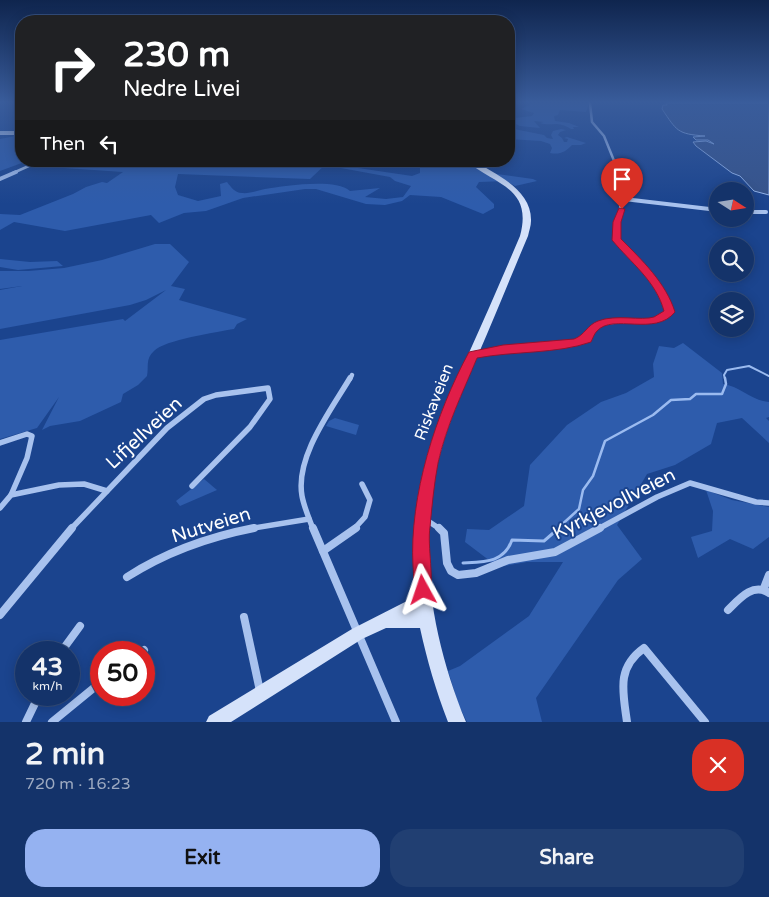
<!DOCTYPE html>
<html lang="en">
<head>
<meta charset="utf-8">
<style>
  :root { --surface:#14336a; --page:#213f72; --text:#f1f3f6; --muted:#9daac1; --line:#334e7e; --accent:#95b2f1 }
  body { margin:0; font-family:"Varela Round",sans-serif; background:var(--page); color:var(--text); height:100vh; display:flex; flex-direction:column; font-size:19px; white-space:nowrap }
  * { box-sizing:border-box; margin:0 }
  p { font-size:16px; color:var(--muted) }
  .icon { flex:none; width:28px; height:28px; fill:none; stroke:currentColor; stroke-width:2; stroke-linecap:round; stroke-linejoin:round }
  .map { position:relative; height:722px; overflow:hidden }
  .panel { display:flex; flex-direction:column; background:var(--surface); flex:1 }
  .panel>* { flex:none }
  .top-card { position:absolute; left:15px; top:15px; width:500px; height:152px; border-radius:20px; box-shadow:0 2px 12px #0003,0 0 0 1px var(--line); background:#202124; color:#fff; overflow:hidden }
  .needle { width:32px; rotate:102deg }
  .buttons { position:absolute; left:709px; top:182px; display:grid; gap:10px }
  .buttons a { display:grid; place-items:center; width:45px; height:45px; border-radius:50%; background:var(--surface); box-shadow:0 2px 12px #0003,0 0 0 1px var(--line); font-size:25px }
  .speed { position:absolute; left:15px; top:641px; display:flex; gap:10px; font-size:25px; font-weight:700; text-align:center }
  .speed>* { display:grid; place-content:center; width:65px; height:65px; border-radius:50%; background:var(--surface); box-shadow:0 2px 12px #0003,0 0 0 1px var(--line); line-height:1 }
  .speed small { font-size:12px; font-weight:400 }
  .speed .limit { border:8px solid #d22; background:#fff; color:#111 }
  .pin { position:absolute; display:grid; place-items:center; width:42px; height:42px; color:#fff; margin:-51px -21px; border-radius:50% 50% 50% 0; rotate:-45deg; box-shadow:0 0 5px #0007 }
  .pin .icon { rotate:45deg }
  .me { position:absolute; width:55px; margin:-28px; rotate:355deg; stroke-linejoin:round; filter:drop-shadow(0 0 4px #0008) }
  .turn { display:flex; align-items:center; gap:18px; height:105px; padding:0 25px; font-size:22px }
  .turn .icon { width:65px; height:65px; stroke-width:2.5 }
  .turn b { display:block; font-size:35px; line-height:42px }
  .then { display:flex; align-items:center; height:48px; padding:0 25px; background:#0003; gap:10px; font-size:19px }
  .round { display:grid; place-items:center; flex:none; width:52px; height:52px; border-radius:20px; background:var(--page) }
  .headline { display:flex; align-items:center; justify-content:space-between; height:85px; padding:0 25px }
  h1 { font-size:30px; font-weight:700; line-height:38px }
  .cta { display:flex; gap:10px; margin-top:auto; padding:10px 25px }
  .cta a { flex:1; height:58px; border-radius:20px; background:var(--accent); color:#111; font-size:20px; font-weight:700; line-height:58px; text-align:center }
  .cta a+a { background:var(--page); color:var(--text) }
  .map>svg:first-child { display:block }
  .green { fill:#2e5cac }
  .water { fill:#36538a; stroke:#9bbbf0 }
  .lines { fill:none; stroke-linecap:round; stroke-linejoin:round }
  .stream-far2 { stroke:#9bbbf0; stroke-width:2 }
  .stream-far1 { stroke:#9bbbf0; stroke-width:2.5 }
  .stream { stroke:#9bbbf0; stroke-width:3 }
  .street-far4 { stroke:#a8c2ee; stroke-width:2.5 }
  .street-far3 { stroke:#a8c2ee; stroke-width:4 }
  .street-far2 { stroke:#a8c2ee; stroke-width:4.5 }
  .street-far1 { stroke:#a8c2ee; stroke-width:5.5 }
  .street { stroke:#a8c2ee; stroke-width:8 }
  .secondary { fill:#d5e2fa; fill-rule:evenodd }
  .route { fill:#e11d48; stroke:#92132f }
  .labels { text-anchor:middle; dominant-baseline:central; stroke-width:4; stroke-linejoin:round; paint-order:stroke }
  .street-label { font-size:16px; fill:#fff; stroke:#1b448e }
  .near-street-label { font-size:19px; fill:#fff; stroke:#1b448e }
</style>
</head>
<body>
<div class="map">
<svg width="769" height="722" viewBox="0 0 769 722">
  <rect width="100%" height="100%" fill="#1b448e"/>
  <!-- green -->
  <g class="green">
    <path d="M533,103h56l-3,9 -26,-2 -2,5 -4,1 1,5 14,2 10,4h-6l1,2h-3c-15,-9 -19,-2 -31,-6l4,-1 -10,-1 6,7 -20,-2 -6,-3 1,-5 17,-2 2,-3 -13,-4z"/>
    <path d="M509,128l35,7 3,3 6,1 -2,-4 2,-4 8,-2 5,1 -6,2 -2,3 4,3 2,4h3l1,-3 -4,-1 3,-1 19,6 -5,2h-9c-7,7 -12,10 -22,8l2,-5 -2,-4 -9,-3 -32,-2z"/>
    <polygon points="21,135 21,161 27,161 0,171 0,139"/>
    <path d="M45,161h272l10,2 -17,16 -132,-5 -3,13 3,8 20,6 23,-5 -1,-12 7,-2c4,5 8,11 15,11 7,1 17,-3 23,-4 19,-3 70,-11 85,2l30,-3 -15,9 21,2 17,-2 8,-11 -16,-5 -5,-4 -60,-11 1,-2 81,12 8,-3v-12h48l21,12 44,6 4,2 -22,5 -9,-5 -27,1 -3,5 18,17v4l-11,6 -42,-17 -31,-2 -8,6 -17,4 -19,-1 -50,-15h-11l-62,9 -37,13 -22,2 -25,10 -8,-8 -86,16 -51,-9 -14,8v-16l20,1 53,-21 13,-7 16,-5 5,1 16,-11 -89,-6z"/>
    <path d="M155,244h15l19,18 -18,24 14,3 -6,11 68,19 -10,5 -3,5c-17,3 -70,11 -80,22 -9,8 -5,16 -7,25l-9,9 -15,9 -2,8 -41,19 -30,5 -8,4 17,-33 -22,31 -37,11v-99l123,-21 2,2 41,-31 -20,10 -16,5 -130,24v-39l22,-4 -22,3v-18h28l36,-3 38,-8z"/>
    <polygon points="0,259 30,262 57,261 63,266 18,270 0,267"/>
    <path d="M683,343l39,30 1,11c17,2 29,17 46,18v15l-3,1 3,3v22l-27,-25 -25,5 -6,21 -36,21 -28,9 -30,51 25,34 -24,21 -82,118 6,24h-75l-8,-16 -11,-35 12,-5 69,-50 34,-54h-36l-29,5 -33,-25 2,-13 22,1 35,-24 6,-41 37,-40 34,-23 25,-9 28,-16 -1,-13 6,-18 15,2z"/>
    <polygon points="335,418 359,425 356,435 326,426 329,421"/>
    <polygon points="204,479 217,490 180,506 176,501"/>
    <polygon points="706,490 732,500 769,507 769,537 753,549 730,539 698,558 691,537 712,531 713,511"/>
  </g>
  <!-- water -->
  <path class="water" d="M666,103h103v92l-15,-4 -14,-15 -8,-3 -36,-27 -3,-4 13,-1 8,3 -6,-4h-12l-3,-3 12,-1c-28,-2 -28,-5 -43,-27l1,-4h4z"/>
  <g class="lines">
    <!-- stream-far2 -->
    <polyline class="stream-far2" points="725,379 724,375 727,370 749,366 769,376"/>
    <!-- stream-far1 -->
    <polyline class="stream-far1" points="557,529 579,509 583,490 593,476 605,441 653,415 671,400 690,399 696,394 722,394 726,384 725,378"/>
    <!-- stream -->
    <path class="stream" d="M463,563c21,-1 41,0 49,-23l32,1 15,-13"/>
    <!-- street-far4 -->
    <g class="street-far4">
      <polyline points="590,103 592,122 604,136 619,173"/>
      <polyline points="13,173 40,161"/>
    </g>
    <!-- street-far3 -->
    <g class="street-far3">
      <path d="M618,172c10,25 -1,43 -1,68l21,23"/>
      <polyline points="0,179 16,172"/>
      <polyline points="624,199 718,210"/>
      <polyline points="745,212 766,212"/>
    </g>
    <!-- street-far2 -->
    <g class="street-far2">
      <path d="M473,355l104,-12c11,-4 14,-16 24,-19 23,-8 49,5 69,-12 -5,-21 -18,-35 -33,-50"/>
      <polyline points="350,379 352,375"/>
    </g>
    <!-- street-far1 -->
    <g class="street-far1">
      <polyline points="0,443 27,434 32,436 27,458 11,495"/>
      <polyline points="0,508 11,495 59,485 84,484 107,491"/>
      <polyline points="425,519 440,529"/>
      <polyline points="71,529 167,428 204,399 216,395 268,388 270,399 250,427 192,486"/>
      <polyline points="248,529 309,519"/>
      <path d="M313,529c-4,-11 -9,-22 -11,-33 -7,-39 29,-86 48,-118"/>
      <polyline points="354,529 365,517 370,500 362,484"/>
      <polyline points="598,529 657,497 690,483 756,502 769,503"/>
    </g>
    <!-- street -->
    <g class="street">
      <polyline points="313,528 396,722"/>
      <polyline points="439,528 444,533 447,563 451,571 458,575 476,573 508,560 555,552 600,528"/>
      <polyline points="323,551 356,528"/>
      <path d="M127,577c39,-25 81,-40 127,-49"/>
      <polyline points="764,588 769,575"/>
      <path d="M728,610c11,-11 25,-28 41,-17"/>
      <polyline points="0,615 72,528"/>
      <polyline points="244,617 260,691"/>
      <polyline points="61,652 80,626"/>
      <polyline points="141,652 144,650"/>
      <polyline points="26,722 39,695"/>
      <polyline points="52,722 101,682"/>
      <path d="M627,722c-4,-30 -11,-54 17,-74l61,74"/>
    </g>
    <!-- secondary -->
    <g class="secondary">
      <rect x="0" y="131" width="21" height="4"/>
      <path d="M466,161h8c22,13 58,29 57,60 0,5 -2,10 -3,15 -17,40 -33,80 -50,119 -13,31 -27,61 -36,92 -27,93 -12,187 24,275h-18c-12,-31 -21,-62 -28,-94h-34l-24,11 -131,83h-25l3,-6 143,-87 53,-27 11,-4c-6,-49 -1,-103 14,-151 10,-32 25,-62 38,-92 18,-40 35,-79 52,-119 13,-48 -24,-51 -54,-75z"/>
    </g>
  </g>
  <!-- sky -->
  <linearGradient id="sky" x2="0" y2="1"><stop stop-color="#0f254e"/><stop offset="0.5" stop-color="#395c9b"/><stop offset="1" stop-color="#395c9b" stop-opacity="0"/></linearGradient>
  <rect width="769" height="204" fill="url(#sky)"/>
  <!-- route -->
  <path class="route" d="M619,208l6,1 -4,13v17c21,21 45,44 54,73 -20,25 -62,1 -78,19 -3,3 -4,7 -6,11 -34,12 -77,9 -114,16 -14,34 -31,68 -39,105 -4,21 -6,43 -8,64 -3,19 5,55 -1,69l-6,2 -6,-2c-4,-9 -3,-20 -4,-30 -4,-70 23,-153 56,-214l34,-7 71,-6c11,-4 13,-14 24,-18 17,-7 44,0 56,-4 3,-2 7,-4 10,-6 -8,-30 -33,-48 -52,-71l1,-18z"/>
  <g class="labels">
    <!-- street labels -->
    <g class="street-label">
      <text transform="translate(434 402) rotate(-69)">Riskaveien</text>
    </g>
    <!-- near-street labels -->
    <g class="near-street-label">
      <text transform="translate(144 433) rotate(-43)">Lifjellveien</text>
      <text transform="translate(614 504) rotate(-27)">Kyrkjevollveien</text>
      <text transform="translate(211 525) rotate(-17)">Nutveien</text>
    </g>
  </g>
</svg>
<div class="buttons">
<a><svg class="needle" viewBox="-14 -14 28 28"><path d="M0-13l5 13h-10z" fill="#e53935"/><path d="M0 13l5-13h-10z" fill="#9daac1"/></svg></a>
<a><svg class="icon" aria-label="search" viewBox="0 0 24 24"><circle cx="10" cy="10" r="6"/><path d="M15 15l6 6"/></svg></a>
<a><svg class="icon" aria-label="layers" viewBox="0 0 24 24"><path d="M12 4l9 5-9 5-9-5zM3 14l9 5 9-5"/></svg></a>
</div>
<div class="speed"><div>43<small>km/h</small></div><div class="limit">50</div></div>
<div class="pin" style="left:622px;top:209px;background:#d93025"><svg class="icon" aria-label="arrive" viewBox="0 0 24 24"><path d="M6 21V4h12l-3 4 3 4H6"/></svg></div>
<svg class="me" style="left:423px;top:590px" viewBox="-20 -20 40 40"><path d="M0-17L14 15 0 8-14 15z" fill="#e11d48" stroke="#fff" stroke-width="4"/></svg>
<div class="top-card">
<div class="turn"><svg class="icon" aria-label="right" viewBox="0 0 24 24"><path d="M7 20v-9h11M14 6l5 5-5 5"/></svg><div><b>230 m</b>Nedre Livei</div></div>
<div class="then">Then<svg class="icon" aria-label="left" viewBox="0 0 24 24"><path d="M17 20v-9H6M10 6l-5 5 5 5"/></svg></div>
</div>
</div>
<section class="panel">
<div class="headline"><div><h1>2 min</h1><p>720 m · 16:23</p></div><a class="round" style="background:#d93025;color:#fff"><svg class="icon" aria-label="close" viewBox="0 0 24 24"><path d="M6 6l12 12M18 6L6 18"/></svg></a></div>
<div class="cta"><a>Exit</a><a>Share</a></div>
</section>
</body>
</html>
